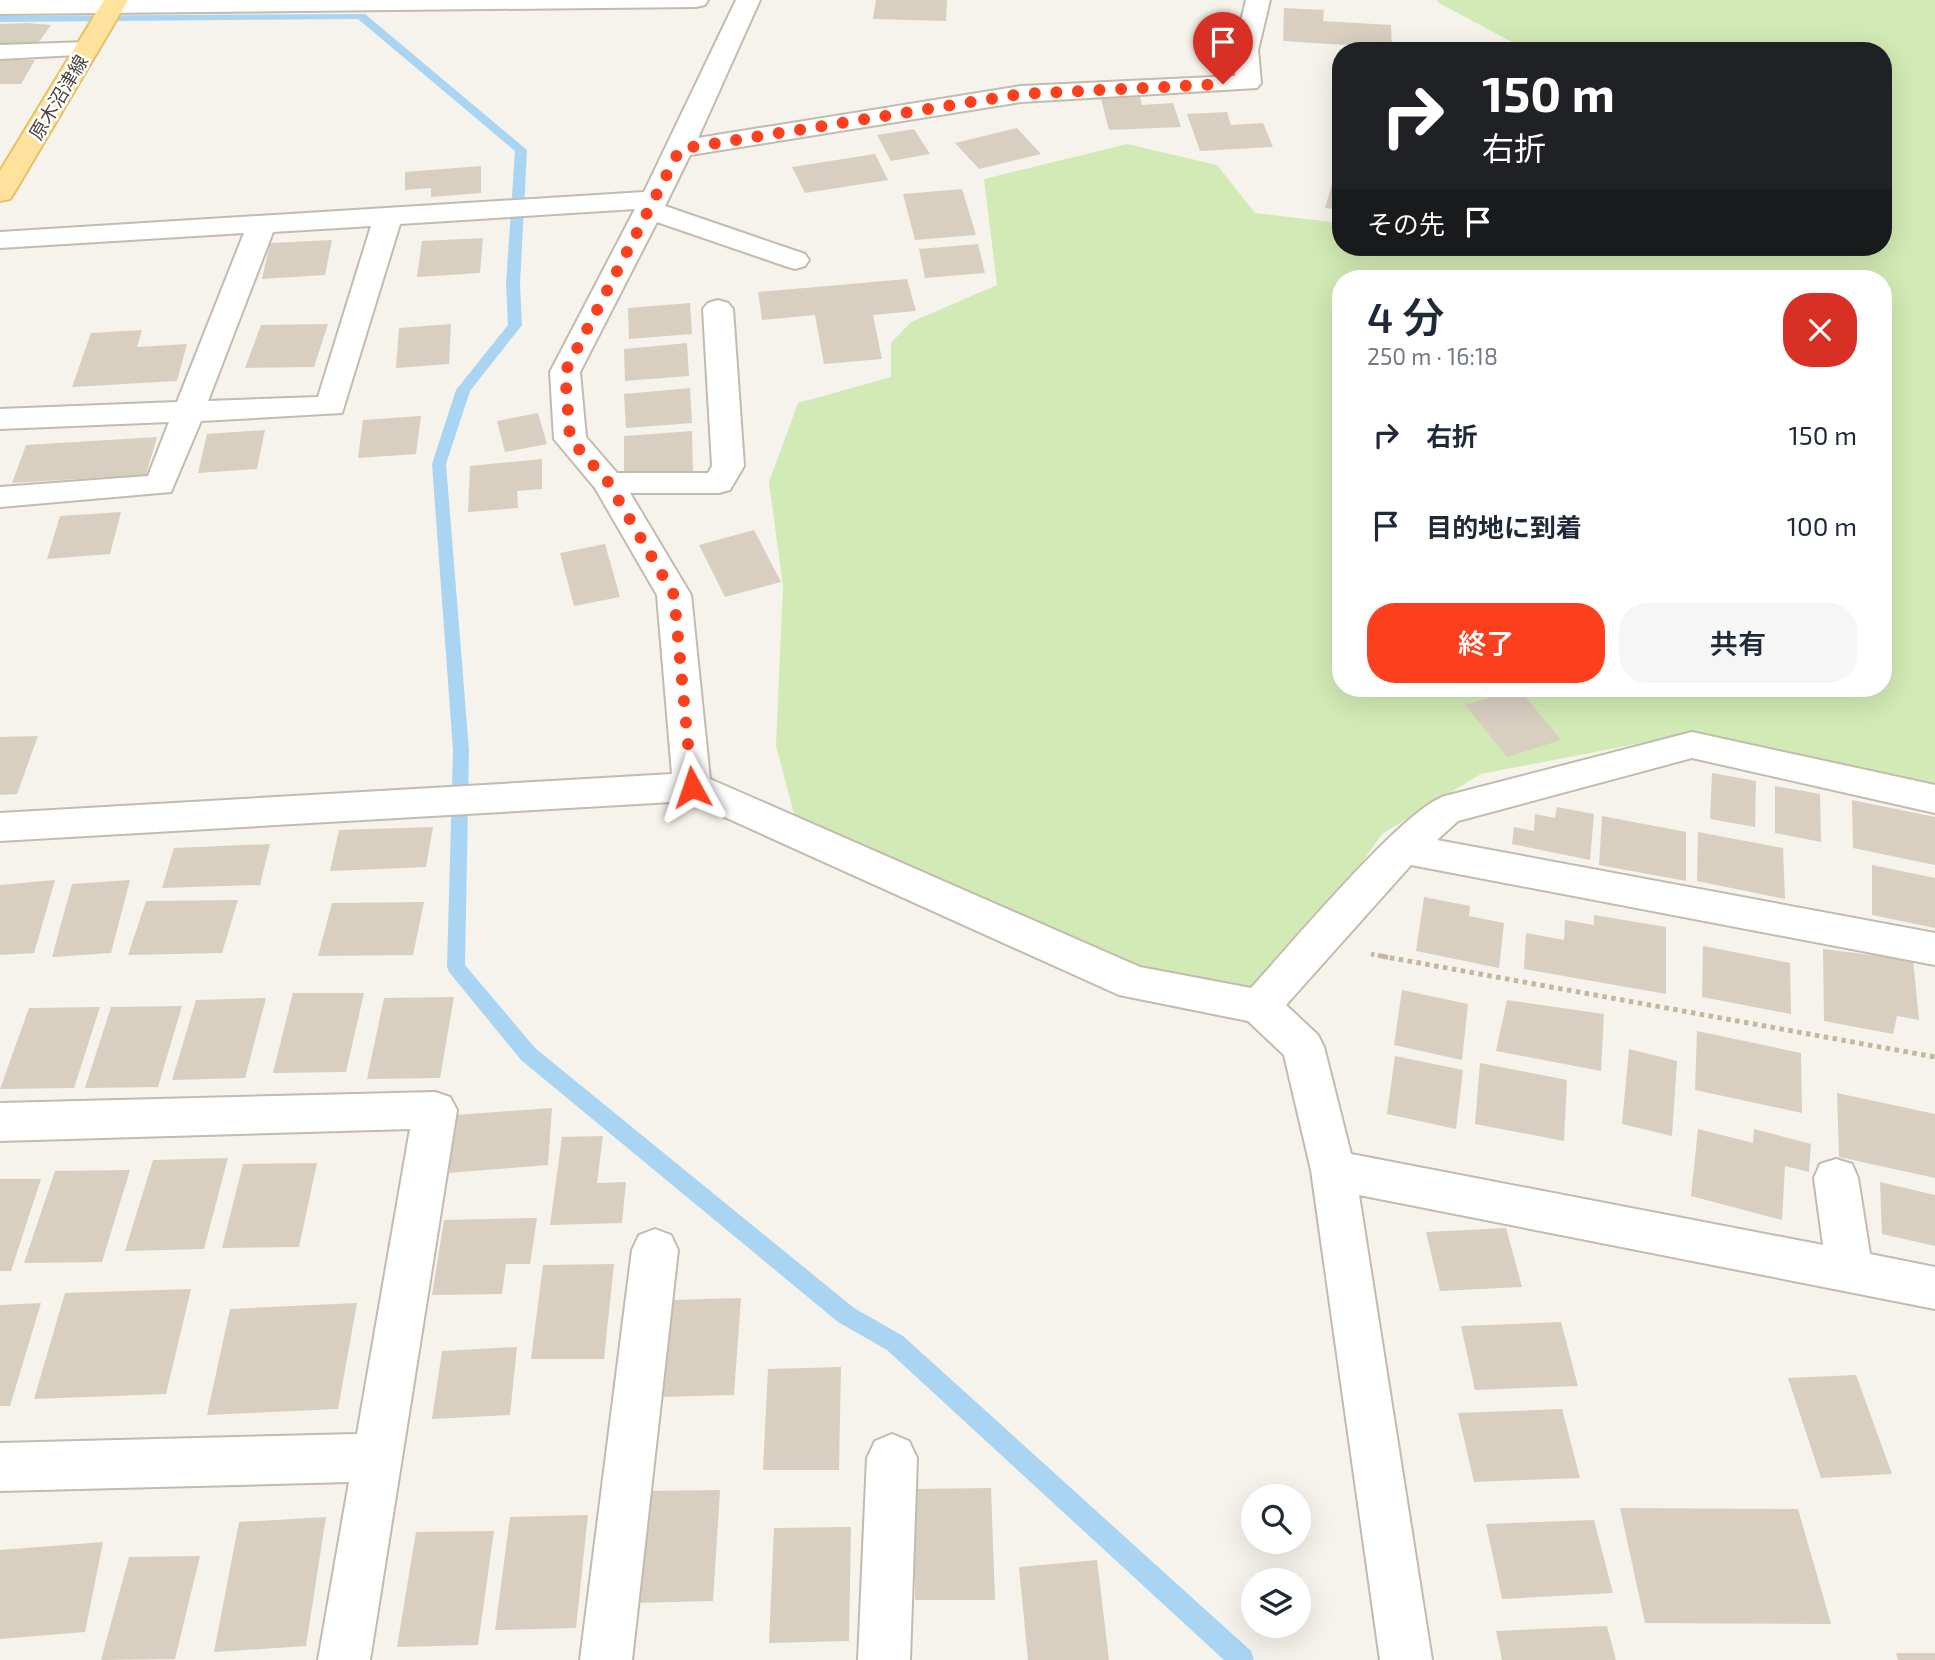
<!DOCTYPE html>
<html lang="ja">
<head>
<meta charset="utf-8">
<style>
  :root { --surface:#fff; --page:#f6f6f7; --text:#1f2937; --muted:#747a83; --accent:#fc3f1d }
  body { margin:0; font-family:"Exo 2","Noto Sans JP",sans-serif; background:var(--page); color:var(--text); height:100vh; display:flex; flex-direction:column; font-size:26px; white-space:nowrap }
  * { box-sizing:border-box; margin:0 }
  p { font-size:23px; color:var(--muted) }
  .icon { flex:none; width:38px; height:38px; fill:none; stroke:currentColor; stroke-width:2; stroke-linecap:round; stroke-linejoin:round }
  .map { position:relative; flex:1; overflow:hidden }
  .details { position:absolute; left:1332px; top:270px; width:560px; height:427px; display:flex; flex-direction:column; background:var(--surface); border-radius:28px; box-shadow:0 7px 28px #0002 }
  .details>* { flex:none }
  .banner { position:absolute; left:1332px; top:42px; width:560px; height:214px; border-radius:28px; box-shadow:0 7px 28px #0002; background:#202124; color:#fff; overflow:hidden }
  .controls { position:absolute; left:1241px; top:1484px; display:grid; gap:14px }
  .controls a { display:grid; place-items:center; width:70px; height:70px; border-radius:50%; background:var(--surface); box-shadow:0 7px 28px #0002; font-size:35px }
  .pin { position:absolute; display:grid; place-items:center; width:60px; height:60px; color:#fff; margin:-72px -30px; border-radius:50% 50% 50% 0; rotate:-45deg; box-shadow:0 0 7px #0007 }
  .pin .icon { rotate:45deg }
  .me { position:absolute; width:77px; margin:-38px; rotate:355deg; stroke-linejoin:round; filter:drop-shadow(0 0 5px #0008) }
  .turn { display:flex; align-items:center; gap:24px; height:147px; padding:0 35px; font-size:32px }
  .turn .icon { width:91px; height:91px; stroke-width:2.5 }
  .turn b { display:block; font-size:49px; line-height:60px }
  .then { display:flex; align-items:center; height:66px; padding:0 35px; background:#0003; gap:14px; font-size:26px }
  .round { display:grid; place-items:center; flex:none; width:74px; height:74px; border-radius:28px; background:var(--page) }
  .overview { display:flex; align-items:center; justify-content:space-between; height:119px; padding:0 35px }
  h1 { font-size:42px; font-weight:600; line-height:52px }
  .primary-button { display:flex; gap:14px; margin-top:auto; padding:14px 35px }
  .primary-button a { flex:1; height:80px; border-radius:28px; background:var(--accent); color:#fff; font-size:28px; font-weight:600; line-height:80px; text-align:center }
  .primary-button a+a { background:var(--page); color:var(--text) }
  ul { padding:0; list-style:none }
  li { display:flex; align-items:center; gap:21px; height:91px; padding:0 35px }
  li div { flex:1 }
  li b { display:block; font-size:26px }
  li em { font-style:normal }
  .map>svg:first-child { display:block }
  .green { fill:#d2eab5; fill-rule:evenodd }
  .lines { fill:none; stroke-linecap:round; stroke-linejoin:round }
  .stream { fill:#a9d4f2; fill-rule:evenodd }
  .building { fill:#d8cfc1 }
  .minor-casing { stroke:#c2bbae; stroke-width:4 }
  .major-casing { stroke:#e6c16a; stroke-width:4 }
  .path-far1 { stroke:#c4b79f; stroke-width:4.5; stroke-dasharray:3.5 3.5; stroke-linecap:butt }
  .path { stroke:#c4b79f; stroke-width:5; stroke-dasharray:4.5 4.5; stroke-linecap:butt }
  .minor { fill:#fff; fill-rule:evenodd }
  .major { fill:#ffe39c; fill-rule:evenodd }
  .route { stroke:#fc3f1d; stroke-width:12; stroke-dasharray:0 21.6 }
  .labels { text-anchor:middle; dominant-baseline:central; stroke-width:5; stroke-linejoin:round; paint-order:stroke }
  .far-street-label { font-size:19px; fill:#4b4439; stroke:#fff }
</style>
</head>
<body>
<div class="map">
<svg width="1935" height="1660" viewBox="0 0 1935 1660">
  <rect width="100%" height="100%" fill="#f6f3ec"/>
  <!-- green -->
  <path class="green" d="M1438,0h497v797l-262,-60 -192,37 -99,60 -122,172 -182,-48 -279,-126 -23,-86 7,-160 -14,-104 29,-79 93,-26v-34l20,-21 86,-37 -13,-106 143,-35 90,21 38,48 85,10v24h543v-196h-354l-92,-49zM1340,278h543v410h-543z"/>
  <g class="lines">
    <!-- stream -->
    <polygon class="stream" points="365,14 527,150 520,284 522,325 470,391 446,464 469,750 465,965 535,1048 854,1308 903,1336 1251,1651 1254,1660 1224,1660 887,1350 838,1322 521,1060 449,972 447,967 453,750 432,464 456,390 508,325 506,284 515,151 358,19 0,22 0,16"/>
  </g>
  <!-- building -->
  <g class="building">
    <polygon points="876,0 947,0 946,21 873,19"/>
    <polygon points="1284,8 1324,10 1323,21 1391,25 1392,48 1283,41"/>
    <polygon points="27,23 51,25 38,43 0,44 0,24"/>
    <polygon points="1426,43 1469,49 1469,51 1423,51"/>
    <polygon points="0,60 35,60 21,84 0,84"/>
    <polygon points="1140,97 1142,105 1173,103 1181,127 1109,130 1101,99"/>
    <polygon points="1227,112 1231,125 1263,123 1273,147 1200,151 1187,114"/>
    <polygon points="1017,128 1041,154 979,169 955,143"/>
    <polygon points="914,129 930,154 891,161 877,135"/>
    <polygon points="875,154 888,180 805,193 792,167"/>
    <polygon points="481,166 481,193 431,197 431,188 405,190 405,172"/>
    <polygon points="1334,177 1340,178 1340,210 1325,208"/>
    <polygon points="962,189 976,235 915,240 903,194"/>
    <polygon points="483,238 480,273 417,277 422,241"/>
    <polygon points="332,240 325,275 262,279 270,243"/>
    <polygon points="978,244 985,273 925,278 919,249"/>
    <polygon points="907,279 916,311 873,315 882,359 824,364 815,315 762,320 758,292"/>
    <polygon points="690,303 692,334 629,339 628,308"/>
    <polygon points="328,324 314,367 245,368 261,325"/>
    <polygon points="451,324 449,364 396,368 399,328"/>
    <polygon points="142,330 137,347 187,344 177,381 72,387 91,333"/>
    <polygon points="687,343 689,376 625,381 624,349"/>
    <polygon points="690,388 692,423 626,428 624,394"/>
    <polygon points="538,413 547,444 505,452 497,421"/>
    <polygon points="421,416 416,454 358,458 363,420"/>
    <polygon points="265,430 257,469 198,473 207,434"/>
    <polygon points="692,431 693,476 624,481 624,436"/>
    <polygon points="157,437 146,475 12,483 26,445"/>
    <polygon points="542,459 542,489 517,491 518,508 468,512 470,466"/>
    <polygon points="121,512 110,554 47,559 60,516"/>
    <polygon points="754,530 781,582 725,597 699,545"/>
    <polygon points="605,544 620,597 574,606 560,553"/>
    <polygon points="1519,689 1561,740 1507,757 1465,705"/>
    <polygon points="38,736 17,794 0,795 0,737"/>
    <polygon points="1712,773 1756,781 1755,827 1710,819"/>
    <polygon points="1775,786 1820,794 1821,842 1775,833"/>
    <polygon points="1852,800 1935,817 1935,865 1853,848"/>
    <polygon points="1557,807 1594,814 1590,860 1512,844 1514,827 1534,831 1535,814 1555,818"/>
    <polygon points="1602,816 1686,832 1686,881 1599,865"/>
    <polygon points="433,827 426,867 330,871 339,830"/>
    <polygon points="1698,832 1783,848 1785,899 1697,881"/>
    <polygon points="270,844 260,885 162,888 174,848"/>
    <polygon points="1872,865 1935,878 1935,928 1872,915"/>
    <polygon points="55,880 34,953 0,955 0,885"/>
    <polygon points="130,880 111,953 52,957 72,884"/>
    <polygon points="1424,897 1470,906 1469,916 1504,923 1499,968 1416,951"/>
    <polygon points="238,900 222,953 128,955 146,901"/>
    <polygon points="424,902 413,955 318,956 332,903"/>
    <polygon points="1594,915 1666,927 1666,994 1524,969 1526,933 1564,940 1565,920 1594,925"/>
    <polygon points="1703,946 1790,963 1791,1014 1702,997"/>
    <polygon points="1823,949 1913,960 1919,1020 1897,1016 1893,1034 1824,1021"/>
    <polygon points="1402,990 1468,1004 1462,1060 1394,1045"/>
    <polygon points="293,993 364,993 346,1072 273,1073"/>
    <polygon points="454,997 440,1078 367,1079 384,998"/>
    <polygon points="266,998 245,1078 172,1080 196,1000"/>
    <polygon points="1507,1000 1604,1014 1601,1071 1496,1051"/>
    <polygon points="182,1006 158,1087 85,1088 111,1007"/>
    <polygon points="100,1007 74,1088 0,1089 29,1008"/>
    <polygon points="1697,1031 1801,1053 1802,1113 1695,1090"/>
    <polygon points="1629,1049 1677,1061 1672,1136 1622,1124"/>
    <polygon points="1395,1056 1463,1070 1456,1129 1387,1114"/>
    <polygon points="1480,1063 1567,1080 1564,1141 1475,1124"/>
    <polygon points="1837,1093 1935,1114 1935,1178 1839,1157"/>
    <polygon points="552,1108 548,1165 449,1173 455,1115"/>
    <polygon points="1698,1129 1753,1143 1754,1129 1811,1144 1809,1172 1785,1166 1782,1220 1691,1196"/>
    <polygon points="603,1136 597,1183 626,1182 622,1223 550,1225 562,1137"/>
    <polygon points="228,1158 204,1249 125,1251 153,1160"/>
    <polygon points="317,1163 299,1247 222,1248 243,1164"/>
    <polygon points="130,1170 102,1262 24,1263 55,1171"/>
    <polygon points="0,1179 41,1179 11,1271 0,1271"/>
    <polygon points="1880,1182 1935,1195 1935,1246 1882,1234"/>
    <polygon points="537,1218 530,1264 506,1264 502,1294 432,1295 444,1220"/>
    <polygon points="1506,1228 1522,1287 1440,1291 1426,1232"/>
    <polygon points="614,1264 604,1359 531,1359 543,1265"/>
    <polygon points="191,1289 166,1394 34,1399 65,1293"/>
    <polygon points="741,1298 734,1395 660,1397 669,1300"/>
    <polygon points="41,1303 10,1406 0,1406 0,1305"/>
    <polygon points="357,1303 338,1409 207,1415 230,1309"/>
    <polygon points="1561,1322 1578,1386 1475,1390 1461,1326"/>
    <polygon points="517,1347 510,1415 432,1419 442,1351"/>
    <polygon points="841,1367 839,1470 763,1470 768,1369"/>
    <polygon points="1856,1375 1892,1474 1821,1478 1788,1378"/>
    <polygon points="1562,1409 1580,1478 1474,1482 1458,1413"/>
    <polygon points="991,1488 995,1600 915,1600 915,1489"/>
    <polygon points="720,1490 713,1601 633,1603 644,1491"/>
    <polygon points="1620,1508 1798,1509 1831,1624 1645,1623"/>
    <polygon points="588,1515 576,1628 495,1630 510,1517"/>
    <polygon points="326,1517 306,1646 214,1652 239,1522"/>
    <polygon points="1594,1520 1613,1593 1502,1599 1486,1524"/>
    <polygon points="851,1527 849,1641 769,1643 774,1528"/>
    <polygon points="494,1531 478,1645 397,1647 416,1532"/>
    <polygon points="103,1542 85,1632 0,1639 0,1550"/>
    <polygon points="200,1556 175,1659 101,1660 129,1557"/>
    <polygon points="1097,1560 1109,1660 1028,1660 1019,1567"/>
    <polygon points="1607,1626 1616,1660 1502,1660 1496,1631"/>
    <polygon points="1896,1653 1935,1653 1935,1660 1898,1660"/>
  </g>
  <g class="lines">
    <!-- minor casing -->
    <g class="minor-casing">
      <g id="minor">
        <polygon points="0,0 708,0 705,5 696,7 0,14"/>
        <path d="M736,0h24l-62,138 323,-52 214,-10 -1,-26 12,-50h24l-12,50 3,33 -4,5 -236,14 -331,53 -25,51 140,48 4,6 -4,6 -10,3 -10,-3 -128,-44 -77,150 6,65 31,36h91l4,-7 -9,-157 5,-6 10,-3 10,3 5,6 11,157 -14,24 -11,3h-89l61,102 19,184 430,188 111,21c37,-40 152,-179 194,-192l247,-64 243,53v28l-243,-55 -234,63 -21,19 498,93v32l-524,-100 -125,140 32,30 6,12 27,107 472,91 -9,-67 6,-14 16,-5 16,5 6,14 12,76 65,13v42l-576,-114 73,465h-52l-69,-490 -27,-115 -36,-34 -129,-26 -430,-194 -689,40v-28l672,-39 -15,-179 -62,-107 -41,-49 -4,-67 85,-163 -235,15 -58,189 -141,8 -30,71 -171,15v-20l148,-11 21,-54 -169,7v-20l177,-7 67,-169 -244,15v-16l644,-40zM371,226l-53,171 -110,4 65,-169z"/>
        <polygon points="87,42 96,44 99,49 96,54 0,59 0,45"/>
        <polygon points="435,1092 450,1097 457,1110 370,1660 318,1660 349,1482 0,1491 0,1443 357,1434 410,1129 0,1141 0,1103"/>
        <polygon points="655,1229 671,1235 678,1250 632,1660 580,1660 632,1250 639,1235"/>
        <polygon points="892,1434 909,1441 917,1458 910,1660 858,1660 867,1458 875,1441"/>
      </g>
    </g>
    <!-- major casing -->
    <g class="major-casing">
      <polygon id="major" points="104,0 128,0 14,193 10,199 0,201 0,171"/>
    </g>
    <!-- path-far1 -->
    <polyline class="path-far1" points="1371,954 1391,958"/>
    <!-- path -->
    <polyline class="path" points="1381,956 1935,1057"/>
    <!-- minor -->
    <use href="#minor" class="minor"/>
    <!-- major -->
    <use href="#major" class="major"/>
  </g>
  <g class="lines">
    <!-- route -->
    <polyline class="route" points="692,787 674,595 608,482 570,439 565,372 680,149 1021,94 1223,84"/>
  </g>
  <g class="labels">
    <!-- far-street labels -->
    <g class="far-street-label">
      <text transform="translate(58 97) rotate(-59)">原木沼津線</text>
    </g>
  </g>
</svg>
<div class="controls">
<a><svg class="icon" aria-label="search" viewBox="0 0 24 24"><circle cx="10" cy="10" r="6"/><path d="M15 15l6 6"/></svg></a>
<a><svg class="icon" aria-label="layers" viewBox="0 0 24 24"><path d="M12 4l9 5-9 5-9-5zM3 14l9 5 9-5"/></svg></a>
</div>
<div class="pin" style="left:1223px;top:84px;background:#d93025"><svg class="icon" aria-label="arrive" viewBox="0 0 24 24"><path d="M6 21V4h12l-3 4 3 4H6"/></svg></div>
<svg class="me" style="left:692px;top:787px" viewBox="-20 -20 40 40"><path d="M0-17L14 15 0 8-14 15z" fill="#fc3f1d" stroke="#fff" stroke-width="4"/></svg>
<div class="banner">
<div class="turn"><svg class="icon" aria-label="right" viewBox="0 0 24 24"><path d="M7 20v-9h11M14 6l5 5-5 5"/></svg><div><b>150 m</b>右折</div></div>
<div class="then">その先<svg class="icon" aria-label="arrive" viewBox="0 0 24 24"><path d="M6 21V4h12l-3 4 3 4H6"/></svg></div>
</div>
<section class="details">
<div class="overview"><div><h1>4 分</h1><p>250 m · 16:18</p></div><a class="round" style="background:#d93025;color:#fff"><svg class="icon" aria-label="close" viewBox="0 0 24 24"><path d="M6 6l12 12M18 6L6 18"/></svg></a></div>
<ul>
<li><svg class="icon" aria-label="right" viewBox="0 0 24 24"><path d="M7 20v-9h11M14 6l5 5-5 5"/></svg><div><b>右折</b></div><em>150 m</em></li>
<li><svg class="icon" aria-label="arrive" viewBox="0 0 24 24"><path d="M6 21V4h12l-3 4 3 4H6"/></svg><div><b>目的地に到着</b></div><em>100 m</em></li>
</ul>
<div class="primary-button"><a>終了</a><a>共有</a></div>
</section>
</div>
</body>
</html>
